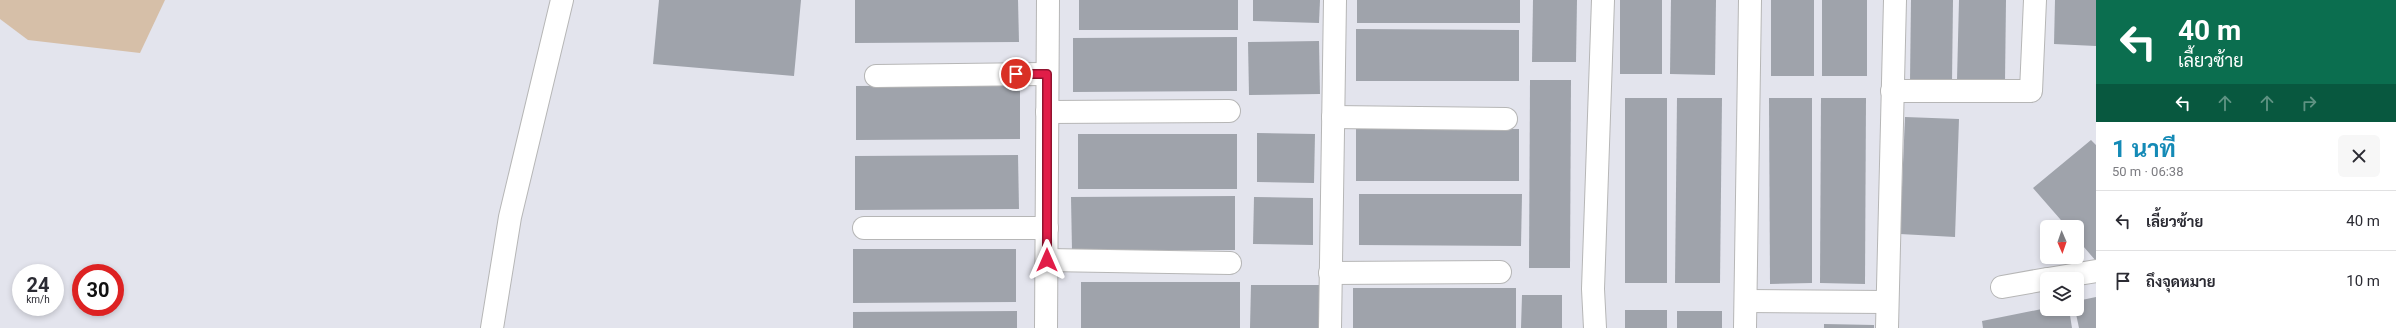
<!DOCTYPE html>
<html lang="th">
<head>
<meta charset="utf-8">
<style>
  :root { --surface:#fff; --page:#f7f7f7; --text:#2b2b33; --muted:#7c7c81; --line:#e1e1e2; --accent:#148ab6 }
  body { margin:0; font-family:Roboto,Sarabun,sans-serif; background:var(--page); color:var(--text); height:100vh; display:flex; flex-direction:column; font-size:15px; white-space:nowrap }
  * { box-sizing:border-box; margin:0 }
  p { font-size:13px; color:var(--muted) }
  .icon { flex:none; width:22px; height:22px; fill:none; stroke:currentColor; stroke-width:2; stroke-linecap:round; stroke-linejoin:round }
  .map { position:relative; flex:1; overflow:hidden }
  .drawer { display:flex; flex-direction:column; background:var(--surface); width:300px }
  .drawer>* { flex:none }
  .guide { background:#0b6e4f; color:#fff; overflow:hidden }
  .needle { width:26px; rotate:178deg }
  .buttons { position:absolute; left:2040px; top:220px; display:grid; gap:8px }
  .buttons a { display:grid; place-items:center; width:44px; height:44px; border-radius:6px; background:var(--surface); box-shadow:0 2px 6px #0003; font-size:20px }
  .speed { position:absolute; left:12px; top:264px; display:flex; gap:8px; font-size:20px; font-weight:700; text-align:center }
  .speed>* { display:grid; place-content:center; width:52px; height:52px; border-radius:50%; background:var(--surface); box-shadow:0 2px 6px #0003; line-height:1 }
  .speed small { font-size:10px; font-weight:400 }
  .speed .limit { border:6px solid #d22; background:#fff; color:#111 }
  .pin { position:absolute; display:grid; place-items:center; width:34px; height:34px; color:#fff; margin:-17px; border:2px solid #fff; border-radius:50%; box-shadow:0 1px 4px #0007 }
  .me { position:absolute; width:44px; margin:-22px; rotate:0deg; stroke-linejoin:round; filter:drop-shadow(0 0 3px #0008) }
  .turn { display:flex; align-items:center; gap:14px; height:84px; padding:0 16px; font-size:18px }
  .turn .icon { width:52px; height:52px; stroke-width:2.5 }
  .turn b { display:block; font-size:28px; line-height:34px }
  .lanes { display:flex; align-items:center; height:38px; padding:0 16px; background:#0003; justify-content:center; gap:20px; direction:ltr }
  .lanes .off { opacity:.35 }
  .round { display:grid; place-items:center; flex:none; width:42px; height:42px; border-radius:6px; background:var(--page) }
  .head { display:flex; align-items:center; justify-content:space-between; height:68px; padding:0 16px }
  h1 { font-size:24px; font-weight:700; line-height:30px; color:var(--accent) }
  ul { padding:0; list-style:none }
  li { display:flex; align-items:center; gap:12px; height:60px; padding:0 16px; border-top:1px solid var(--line) }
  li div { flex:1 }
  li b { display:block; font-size:15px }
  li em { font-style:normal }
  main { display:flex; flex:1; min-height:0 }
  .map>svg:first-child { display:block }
  .water { fill:#d6bfa8 }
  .building { fill:#9fa3ab }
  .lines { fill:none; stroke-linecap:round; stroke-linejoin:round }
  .minor-casing { stroke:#b6b6b6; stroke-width:24 }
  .minor { stroke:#fff; stroke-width:22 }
  .route-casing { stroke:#92132f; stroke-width:10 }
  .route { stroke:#e11d48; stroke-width:7 }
</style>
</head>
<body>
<main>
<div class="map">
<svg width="2096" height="328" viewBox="0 0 2096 328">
  <rect width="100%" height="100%" fill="#e3e4ed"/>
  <!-- water -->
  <polygon class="water" points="0,0 165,0 140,53 28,40 0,19"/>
  <!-- building -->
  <g class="building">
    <polygon points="659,0 801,0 794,76 653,64"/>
    <polygon points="855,0 1018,0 1019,42 855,43"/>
    <rect x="1079" y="0" width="159" height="30"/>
    <polygon points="1253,0 1320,0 1319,23 1253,21"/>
    <rect x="1357" y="0" width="163" height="23"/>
    <polygon points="1533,0 1577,0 1576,62 1532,62"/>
    <rect x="1620" y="0" width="42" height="74"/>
    <polygon points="1671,0 1716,0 1715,75 1670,74"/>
    <rect x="1771" y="0" width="43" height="76"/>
    <rect x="1822" y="0" width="45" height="76"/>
    <polygon points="1911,0 1953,0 1952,82 1910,81"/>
    <polygon points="1959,0 2006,0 2005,81 1957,80"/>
    <polygon points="2055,0 2096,0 2096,46 2054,44"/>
    <polygon points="1356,29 1519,30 1519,81 1356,81"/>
    <polygon points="1237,37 1237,91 1073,92 1073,38"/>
    <polygon points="1319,41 1320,94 1249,95 1248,42"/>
    <polygon points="1530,80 1571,80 1570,268 1529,268"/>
    <polygon points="1020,85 1020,139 856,140 856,86"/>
    <rect x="1625" y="98" width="42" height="185"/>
    <polygon points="1677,98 1722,98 1720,283 1675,283"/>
    <polygon points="1769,98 1812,98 1812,283 1770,284"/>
    <polygon points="1821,98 1866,98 1865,284 1820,283"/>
    <polygon points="1905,117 1959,119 1955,237 1900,234"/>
    <rect x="1356" y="129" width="163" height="52"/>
    <polygon points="1257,133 1315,134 1314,183 1257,182"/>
    <rect x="1078" y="134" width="159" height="55"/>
    <polygon points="2091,140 2096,145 2096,261 2077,239 2077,227 2067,227 2033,188"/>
    <polygon points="1018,155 1019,209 855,210 855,156"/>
    <polygon points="1359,194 1522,194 1521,246 1359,245"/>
    <polygon points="1235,196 1235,250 1072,251 1071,197"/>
    <polygon points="1254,197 1313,198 1313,245 1253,244"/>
    <polygon points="853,249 1016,249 1016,302 853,303"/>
    <rect x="1081" y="282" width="159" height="46"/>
    <polygon points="1251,285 1319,285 1319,328 1250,328"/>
    <rect x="1353" y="288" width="163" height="40"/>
    <polygon points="1522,295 1562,295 1562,328 1521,328"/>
    <polygon points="2096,297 2096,328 2079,328 2075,309 2077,301"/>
    <polygon points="2047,308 2069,309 2072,328 1983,328 1982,321"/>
    <rect x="1625" y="310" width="42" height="18"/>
    <polygon points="1017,311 1017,328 853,328 853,312"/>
    <rect x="1677" y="311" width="45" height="17"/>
    <polygon points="1824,324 1874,325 1874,328 1824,328"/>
  </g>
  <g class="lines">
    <!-- minor casing -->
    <g class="minor-casing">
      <g id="minor">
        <polyline points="876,76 1047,74"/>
        <polyline points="1892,91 2031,91 2035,0"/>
        <polyline points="1047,112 1229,111"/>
        <polyline points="1333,117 1506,119"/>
        <polyline points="864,228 1047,228"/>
        <polyline points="1047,260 1230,263"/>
        <polyline points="1330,273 1500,272"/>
        <polyline points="2048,279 2096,271"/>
        <polyline points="2002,287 2047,279"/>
        <polyline points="1746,301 1886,302"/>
        <polyline points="492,328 510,217 562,0"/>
        <polyline points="1046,328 1048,0"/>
        <polyline points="1330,328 1335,0"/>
        <polyline points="1595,328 1593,289 1603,0"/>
        <polyline points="1745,328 1750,0"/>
        <polyline points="1887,328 1895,0"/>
      </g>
    </g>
    <!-- minor -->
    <use href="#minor" class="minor"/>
  </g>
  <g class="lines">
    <!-- route casing -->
    <g class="route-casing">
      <polyline id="route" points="1016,74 1047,74 1047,260"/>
    </g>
    <!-- route -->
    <use href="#route" class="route"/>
  </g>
</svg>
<div class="buttons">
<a><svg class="needle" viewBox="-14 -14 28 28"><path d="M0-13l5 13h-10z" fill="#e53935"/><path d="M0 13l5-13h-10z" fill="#7c7c81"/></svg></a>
<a><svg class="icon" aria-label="layers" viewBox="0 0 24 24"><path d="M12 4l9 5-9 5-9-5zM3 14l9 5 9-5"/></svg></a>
</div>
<div class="speed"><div>24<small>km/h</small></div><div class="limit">30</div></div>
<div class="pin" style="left:1016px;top:74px;background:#d93025"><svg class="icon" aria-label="arrive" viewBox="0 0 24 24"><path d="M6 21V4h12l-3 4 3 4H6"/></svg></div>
<svg class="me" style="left:1047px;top:260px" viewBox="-20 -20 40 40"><path d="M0-17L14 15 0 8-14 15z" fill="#e11d48" stroke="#fff" stroke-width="4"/></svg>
</div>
<section class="drawer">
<div class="guide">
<div class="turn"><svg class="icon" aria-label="left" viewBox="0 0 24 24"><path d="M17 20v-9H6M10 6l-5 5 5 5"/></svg><div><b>40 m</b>เลี้ยวซ้าย</div></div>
<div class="lanes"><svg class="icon" aria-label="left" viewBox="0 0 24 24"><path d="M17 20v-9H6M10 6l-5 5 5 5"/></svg><svg class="icon off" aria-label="ahead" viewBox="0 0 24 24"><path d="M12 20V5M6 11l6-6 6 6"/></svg><svg class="icon off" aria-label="ahead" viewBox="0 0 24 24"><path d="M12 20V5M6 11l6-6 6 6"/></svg><svg class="icon off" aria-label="right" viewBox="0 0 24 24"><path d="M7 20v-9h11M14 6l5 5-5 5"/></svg></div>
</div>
<div class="head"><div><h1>1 นาที</h1><p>50 m · 06:38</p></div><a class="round"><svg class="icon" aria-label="close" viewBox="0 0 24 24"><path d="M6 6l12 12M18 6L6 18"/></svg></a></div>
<ul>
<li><svg class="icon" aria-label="left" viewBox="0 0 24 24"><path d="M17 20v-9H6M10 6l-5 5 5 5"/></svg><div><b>เลี้ยวซ้าย</b></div><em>40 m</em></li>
<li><svg class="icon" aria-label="arrive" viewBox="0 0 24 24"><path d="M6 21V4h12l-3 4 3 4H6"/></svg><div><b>ถึงจุดหมาย</b></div><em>10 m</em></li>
</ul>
</section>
</main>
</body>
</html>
